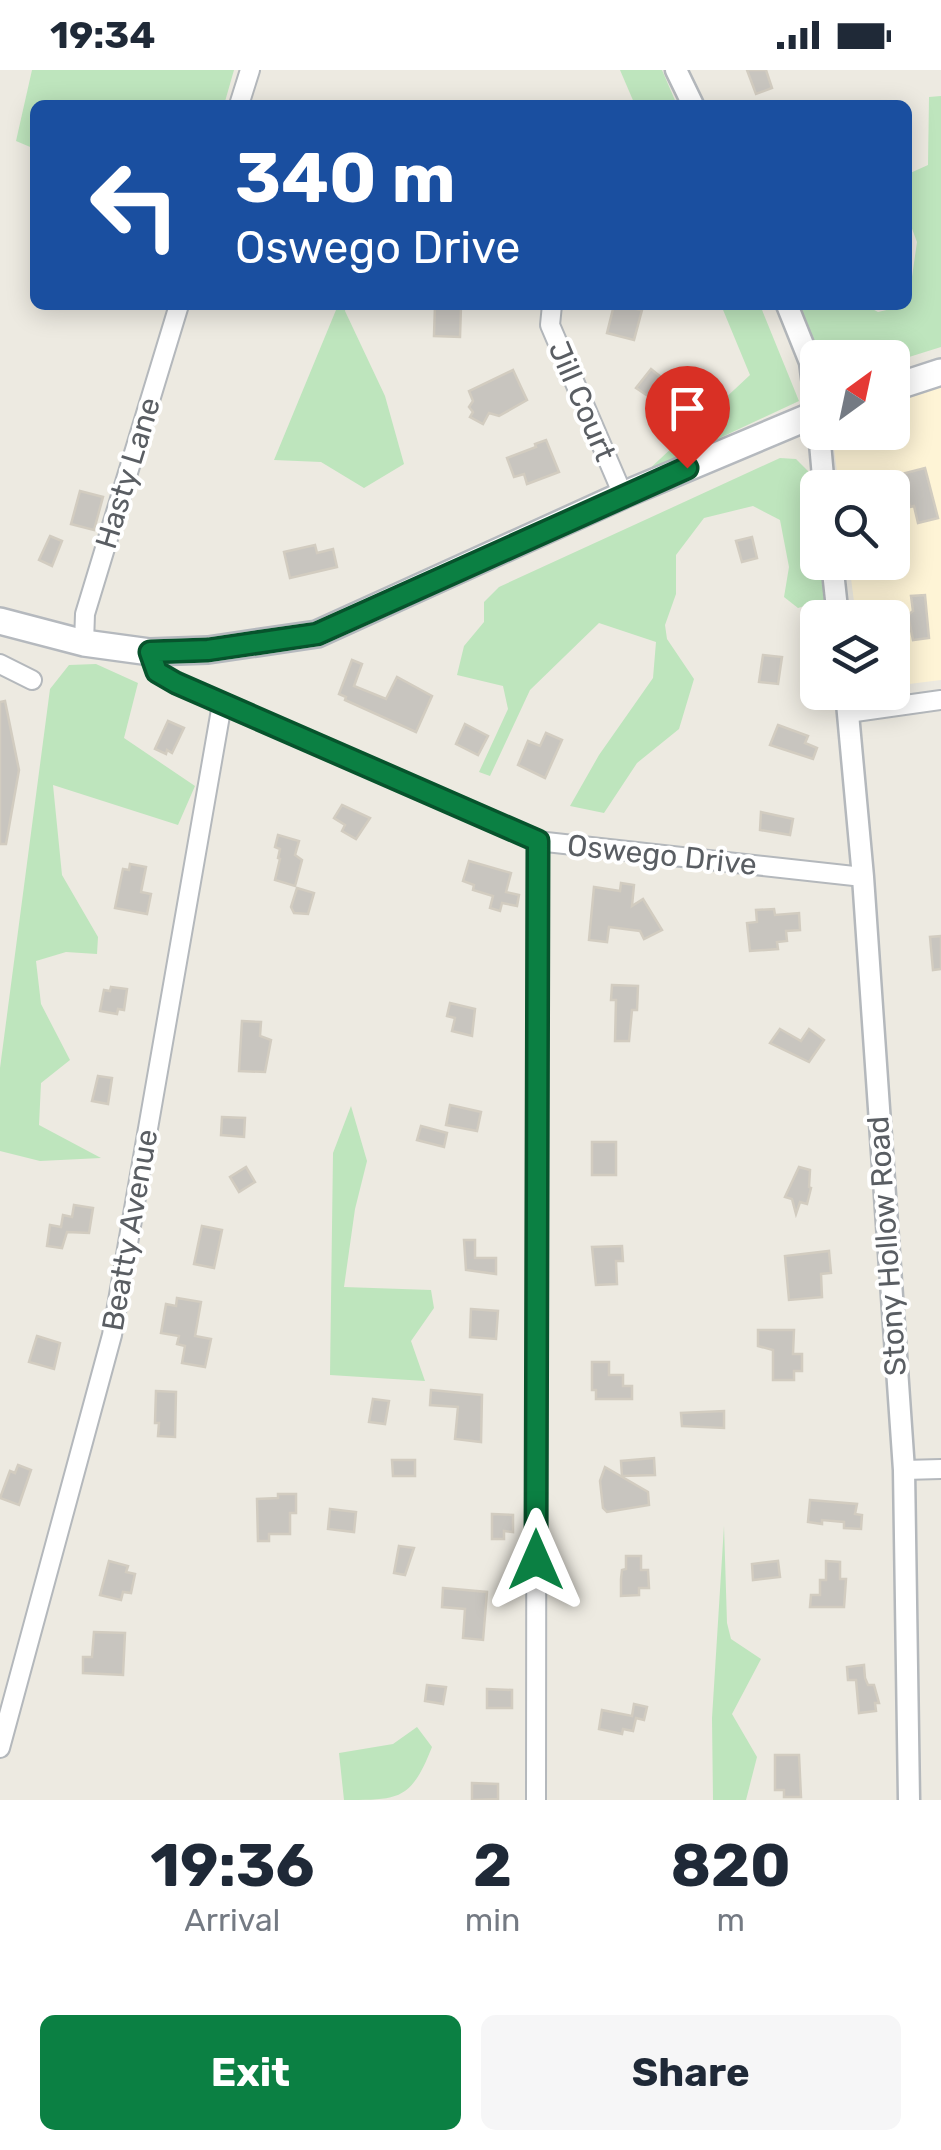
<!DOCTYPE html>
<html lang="en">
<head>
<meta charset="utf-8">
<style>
  :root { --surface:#fff; --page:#f6f6f7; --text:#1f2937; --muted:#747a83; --accent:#0b8043 }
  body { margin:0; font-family:Rubik,sans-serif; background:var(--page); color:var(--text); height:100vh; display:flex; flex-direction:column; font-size:38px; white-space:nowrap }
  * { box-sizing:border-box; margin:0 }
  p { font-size:32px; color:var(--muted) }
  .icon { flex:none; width:55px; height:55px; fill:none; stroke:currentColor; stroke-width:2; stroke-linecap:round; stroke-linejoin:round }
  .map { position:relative; height:1730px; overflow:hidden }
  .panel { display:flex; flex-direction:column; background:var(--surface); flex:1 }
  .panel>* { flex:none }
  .hud { position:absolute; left:30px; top:30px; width:882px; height:210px; border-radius:15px; box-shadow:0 5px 25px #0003; background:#1a4fa0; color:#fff; overflow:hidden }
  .needle { width:65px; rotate:33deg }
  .buttons { position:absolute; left:800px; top:270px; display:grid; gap:20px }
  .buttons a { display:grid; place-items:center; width:110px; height:110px; border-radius:15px; background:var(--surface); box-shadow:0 5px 25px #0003; font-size:50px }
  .pin { position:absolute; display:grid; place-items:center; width:85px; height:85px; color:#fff; margin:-102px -42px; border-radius:50% 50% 50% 0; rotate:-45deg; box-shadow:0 0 10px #0007 }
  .pin .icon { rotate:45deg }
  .me { position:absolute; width:110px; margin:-55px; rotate:0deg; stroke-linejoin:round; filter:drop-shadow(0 0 8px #0008) }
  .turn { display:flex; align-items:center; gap:35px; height:210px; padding:0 40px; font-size:45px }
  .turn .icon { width:130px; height:130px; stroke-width:2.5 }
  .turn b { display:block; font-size:70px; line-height:85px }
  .eta { display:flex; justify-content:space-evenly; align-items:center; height:170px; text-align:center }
  .eta b { font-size:60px; font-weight:700; line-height:70px }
  .action { display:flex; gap:20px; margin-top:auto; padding:20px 40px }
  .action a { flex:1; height:115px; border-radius:15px; background:var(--accent); color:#fff; font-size:40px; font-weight:700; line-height:115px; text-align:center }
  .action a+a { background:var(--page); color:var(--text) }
  .status { display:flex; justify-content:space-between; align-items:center; height:70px; padding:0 50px; background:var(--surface); direction:ltr }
  .status svg { height:28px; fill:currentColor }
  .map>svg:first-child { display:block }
  .commercial { fill:#fef4d6 }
  .green { fill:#bee5bd }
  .building { fill:#c8c5bf; stroke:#d2ccc0; stroke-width:2.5 }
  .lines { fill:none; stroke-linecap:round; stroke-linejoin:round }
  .minor-casing { stroke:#b4b8bc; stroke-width:22 }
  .tertiary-casing { stroke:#b4b8bc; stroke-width:25 }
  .secondary-casing { stroke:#b5b9be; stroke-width:30 }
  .minor { stroke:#fff; stroke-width:18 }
  .tertiary { stroke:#fff; stroke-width:20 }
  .secondary { stroke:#fff; stroke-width:25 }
  .route-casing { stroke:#07532c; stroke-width:25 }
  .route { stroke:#0b8043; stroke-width:18 }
  .labels { text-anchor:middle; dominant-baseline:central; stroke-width:8; stroke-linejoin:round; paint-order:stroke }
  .street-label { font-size:30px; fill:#5a5e63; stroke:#fff }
</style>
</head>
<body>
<div class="status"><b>19:34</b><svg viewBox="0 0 49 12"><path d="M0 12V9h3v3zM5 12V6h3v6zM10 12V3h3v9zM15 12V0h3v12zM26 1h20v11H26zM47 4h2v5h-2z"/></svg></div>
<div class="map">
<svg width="941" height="1730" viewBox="0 0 941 1730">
  <rect width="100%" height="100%" fill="#edeae1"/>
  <!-- commercial -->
  <polygon class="commercial" points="941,317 941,610 893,616 892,548 856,547 849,493 892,492 892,418 839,417 832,363 892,362 893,333"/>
  <!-- green -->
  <g class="green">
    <polygon points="32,0 234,0 224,35 35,35 35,79 16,71"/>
    <polygon points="620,0 662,0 677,35 635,35"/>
    <polygon points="941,26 941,277 893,292 892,288 825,287 809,264 800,235 865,235 878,242 908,235 917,172 908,148 908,104 928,95 929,27"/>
    <polygon points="334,235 346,235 345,241 385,326 404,394 364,418 321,392 274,390 336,240"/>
    <polygon points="721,235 760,235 799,331 645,403 750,305"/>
    <polygon points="780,388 796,389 810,403 818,492 820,493 825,530 798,538 784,527 789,497 780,450 753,436 704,448 676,485 676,524 665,555 667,569 694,609 679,659 637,693 604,743 570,736 599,685 653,608 656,572 599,553 530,620 490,706 479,702 508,639 503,616 457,605 464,576 484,552 484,532 499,517"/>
    <polygon points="96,594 138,613 124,668 195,716 178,755 53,715 62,805 98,867 97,884 66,882 36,891 41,934 70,990 41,1013 39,1055 101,1088 40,1091 0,1081 0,998 50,619 69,595"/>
    <polygon points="351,1036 367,1091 355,1139 344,1217 431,1220 434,1238 411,1271 425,1311 330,1305 333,1083"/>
    <polygon points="724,1456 727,1553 731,1569 761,1589 732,1644 757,1687 746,1730 713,1730 712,1648"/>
    <path d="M417,1657l15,20c-21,53 -32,53 -88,53l-5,-47 54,-9z"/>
  </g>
  <!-- building -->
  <g class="building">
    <polygon points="747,0 766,0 772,18 756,24"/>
    <polygon points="435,235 461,236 460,267 434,266"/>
    <polygon points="614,235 642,240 634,270 607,263"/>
    <polygon points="651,299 676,319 674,321 677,324 666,338 636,318"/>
    <polygon points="513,300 527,330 499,346 489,343 483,354 470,347 473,342 469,337 473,331 469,321"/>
    <polygon points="546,370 559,402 527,414 524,404 514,407 507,388 536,377 535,374"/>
    <polygon points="925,398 938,448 918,453 914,436 910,437 902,404"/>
    <polygon points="80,421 103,427 94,460 71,454"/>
    <polygon points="50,466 62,471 52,496 39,490"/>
    <polygon points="752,467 757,488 742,492 736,471"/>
    <polygon points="315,475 317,483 333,479 337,497 290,508 284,482"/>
    <polygon points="925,525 929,568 913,570 908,545 913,541 911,526"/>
    <polygon points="763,585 782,587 778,614 759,612"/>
    <polygon points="352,590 362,594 354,616 386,629 397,607 432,626 416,662 345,630 346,627 339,624"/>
    <polygon points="5,631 19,700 6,774 0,774 0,632"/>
    <polygon points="168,651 184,658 172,683 167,680 166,684 155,679"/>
    <polygon points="465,654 488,666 478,685 456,674"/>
    <polygon points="778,655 808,666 805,673 817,678 813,689 770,675"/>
    <polygon points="546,663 562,670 545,708 518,695 528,671 540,676"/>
    <polygon points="342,735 370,748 356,769 342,761 345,755 334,748"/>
    <polygon points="761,742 793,749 790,765 760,760"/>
    <polygon points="278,765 299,771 295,785 302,790 295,816 275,810 280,789 278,788 280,779 275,777"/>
    <polygon points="469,791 511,803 506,822 519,825 517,836 502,833 500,841 490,838 493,826 473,820 474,815 463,811"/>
    <polygon points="130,794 146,797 141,822 151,824 147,844 115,838 123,799 129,800"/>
    <polygon points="621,813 634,815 632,836 643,829 662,860 644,869 640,861 609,857 607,872 589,870 594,817 620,821"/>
    <polygon points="297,818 314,823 308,844 294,843 291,837"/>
    <polygon points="774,839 775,845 799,843 800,860 786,861 787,871 777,872 778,879 750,881 747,853 757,852 756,840"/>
    <polygon points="941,866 941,899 933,900 930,867"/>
    <polygon points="612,915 638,916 637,940 632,940 629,971 615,971 616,930 611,930"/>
    <polygon points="111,917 127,919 124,940 118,939 117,944 100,941 104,920 110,921"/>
    <polygon points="450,933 475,939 472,966 452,961 455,948 447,946"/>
    <polygon points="242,951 261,952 260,966 271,970 265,1002 239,1001"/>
    <polygon points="780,959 801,971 809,959 824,970 809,992 770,973"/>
    <polygon points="98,1006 112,1008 108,1034 92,1031"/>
    <polygon points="450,1035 481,1042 477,1061 446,1055"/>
    <polygon points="222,1047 245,1048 244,1067 221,1065"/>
    <polygon points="421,1056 447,1063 444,1077 417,1070"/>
    <rect x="592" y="1072" width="24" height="33"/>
    <polygon points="246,1097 255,1112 239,1122 230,1107"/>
    <polygon points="799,1097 810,1100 809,1117 811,1118 807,1134 800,1132 796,1144 792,1129 785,1127"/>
    <polygon points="74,1135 93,1138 89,1163 67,1162 62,1178 47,1176 50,1155 61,1157 63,1145 72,1147"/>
    <polygon points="202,1156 222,1160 214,1198 194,1194"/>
    <polygon points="464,1170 475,1170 475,1188 496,1188 496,1204 466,1200"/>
    <polygon points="622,1176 623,1191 616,1191 617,1214 596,1215 592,1177"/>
    <polygon points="829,1181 831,1203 821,1204 822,1227 789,1230 785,1186"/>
    <polygon points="177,1228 201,1232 195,1266 211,1269 205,1297 182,1293 185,1276 177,1274 179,1266 161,1263 166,1234 176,1236"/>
    <polygon points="471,1239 498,1241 496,1269 470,1267"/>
    <polygon points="758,1260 794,1260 793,1284 802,1284 802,1301 794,1301 794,1310 773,1310 773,1280 758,1276"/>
    <polygon points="37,1266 60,1273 54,1299 29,1292"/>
    <polygon points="592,1292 609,1292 609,1305 623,1305 623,1316 632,1316 632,1329 596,1329 596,1320 592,1320"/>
    <polygon points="431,1320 482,1325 481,1372 455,1369 458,1337 430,1335"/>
    <polygon points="156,1321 176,1322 175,1367 158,1366 159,1353 155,1353"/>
    <polygon points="373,1329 389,1331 385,1354 369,1352"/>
    <polygon points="724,1341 724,1358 682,1356 681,1343"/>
    <polygon points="654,1388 655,1405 622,1406 621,1391"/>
    <polygon points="392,1390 415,1390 415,1406 393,1406"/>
    <polygon points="18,1395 31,1400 19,1435 0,1428 10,1401 15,1403"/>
    <polygon points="605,1397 648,1422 649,1435 607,1442 603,1438 600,1411"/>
    <polygon points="278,1424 296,1424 296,1443 290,1443 290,1464 269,1464 269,1471 258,1471 257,1429 278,1428"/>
    <polygon points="810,1430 857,1434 855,1444 862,1445 861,1459 844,1458 844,1452 822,1450 822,1454 808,1452"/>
    <polygon points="330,1439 356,1442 354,1462 328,1459"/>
    <polygon points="492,1444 513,1445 513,1462 504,1461 504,1469 492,1469"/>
    <polygon points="399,1476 414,1478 405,1505 394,1503"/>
    <polygon points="626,1486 641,1486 641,1500 648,1500 649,1518 639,1518 639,1525 621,1526 621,1509 622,1500 626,1499"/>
    <polygon points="109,1491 128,1496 126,1502 135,1504 131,1523 123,1522 121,1530 100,1525"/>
    <polygon points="778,1491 780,1507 753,1510 752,1494"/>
    <polygon points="826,1491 840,1492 840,1509 846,1509 844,1537 810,1537 811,1525 820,1525 820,1510 826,1510"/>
    <polygon points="443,1518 487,1522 483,1570 463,1568 465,1539 442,1537"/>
    <polygon points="94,1562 125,1563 123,1605 83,1603 83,1587 92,1587"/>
    <polygon points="864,1595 865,1608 868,1615 874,1615 879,1633 875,1633 876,1641 859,1643 856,1610 848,1610 847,1597"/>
    <polygon points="427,1615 446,1617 443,1634 425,1631"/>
    <polygon points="487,1619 512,1620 512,1638 487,1638"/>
    <polygon points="634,1634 647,1637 644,1650 636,1648 633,1661 623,1659 622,1664 599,1659 602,1640 632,1646"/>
    <polygon points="775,1685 799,1685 801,1727 784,1727 784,1720 775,1720"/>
    <polygon points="472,1713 498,1714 498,1729 472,1730"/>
  </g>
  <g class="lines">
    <!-- minor casing -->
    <g class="minor-casing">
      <g id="minor">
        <polyline points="239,35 250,0"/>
        <polyline points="552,235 550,255 623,425"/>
        <polyline points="84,573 85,544 179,235"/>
        <polyline points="150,582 157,602 177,613 537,771 863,807"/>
        <polyline points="0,594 32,610"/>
        <polyline points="848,643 941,630"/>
        <polyline points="904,1400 941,1399"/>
        <polyline points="0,1678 112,1265 222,634"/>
        <polyline points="536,1730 537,771"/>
      </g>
    </g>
    <!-- tertiary casing -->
    <g class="tertiary-casing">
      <g id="tertiary">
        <polyline points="676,0 693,35"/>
        <polyline points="787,235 810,292 818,353"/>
        <polyline points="819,362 824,418"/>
        <polyline points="832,492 838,548"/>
        <polyline points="846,622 863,807 904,1400 909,1730"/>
      </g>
    </g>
    <!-- secondary casing -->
    <g class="secondary-casing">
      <g id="secondary">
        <polyline points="892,318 941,302"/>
        <polyline points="0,551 84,573 150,582 208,580 317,564 623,425 818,343"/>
      </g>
    </g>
    <!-- minor -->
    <use href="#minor" class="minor"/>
    <!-- tertiary -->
    <use href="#tertiary" class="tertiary"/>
    <!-- secondary -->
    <use href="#secondary" class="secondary"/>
  </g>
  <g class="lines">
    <!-- route casing -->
    <g class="route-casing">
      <polyline id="route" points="536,1490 538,771 176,613 157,602 150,582 208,580 317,564 687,398"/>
    </g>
    <!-- route -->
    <use href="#route" class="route"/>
  </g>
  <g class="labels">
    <!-- street labels -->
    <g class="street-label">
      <text transform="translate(582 331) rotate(67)">Jill Court</text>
      <text transform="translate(128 403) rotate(-73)">Hasty Lane</text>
      <text transform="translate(662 785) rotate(6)">Oswego Drive</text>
      <text transform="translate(130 1160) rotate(-80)">Beatty Avenue</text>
      <text transform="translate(887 1176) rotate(-94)">Stony Hollow Road</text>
    </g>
  </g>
</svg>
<div class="buttons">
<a><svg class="needle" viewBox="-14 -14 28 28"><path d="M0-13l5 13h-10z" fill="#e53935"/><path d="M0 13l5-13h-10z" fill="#747a83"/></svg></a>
<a><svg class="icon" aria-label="search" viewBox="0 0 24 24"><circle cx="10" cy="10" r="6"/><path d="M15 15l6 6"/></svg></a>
<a><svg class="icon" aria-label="layers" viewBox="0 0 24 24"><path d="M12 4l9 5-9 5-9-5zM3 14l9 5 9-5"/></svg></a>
</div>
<div class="pin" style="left:687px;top:398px;background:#d93025"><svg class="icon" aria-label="arrive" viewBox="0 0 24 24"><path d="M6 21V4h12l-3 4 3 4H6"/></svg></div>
<svg class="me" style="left:536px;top:1490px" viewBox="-20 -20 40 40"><path d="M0-17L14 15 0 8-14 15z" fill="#0b8043" stroke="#fff" stroke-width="4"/></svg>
<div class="hud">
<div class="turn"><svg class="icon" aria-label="left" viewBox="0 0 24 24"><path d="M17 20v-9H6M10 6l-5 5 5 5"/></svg><div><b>340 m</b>Oswego Drive</div></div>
</div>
</div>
<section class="panel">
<div class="eta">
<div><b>19:36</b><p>Arrival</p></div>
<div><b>2</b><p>min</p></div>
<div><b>820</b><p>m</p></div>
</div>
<div class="action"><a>Exit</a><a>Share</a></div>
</section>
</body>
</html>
